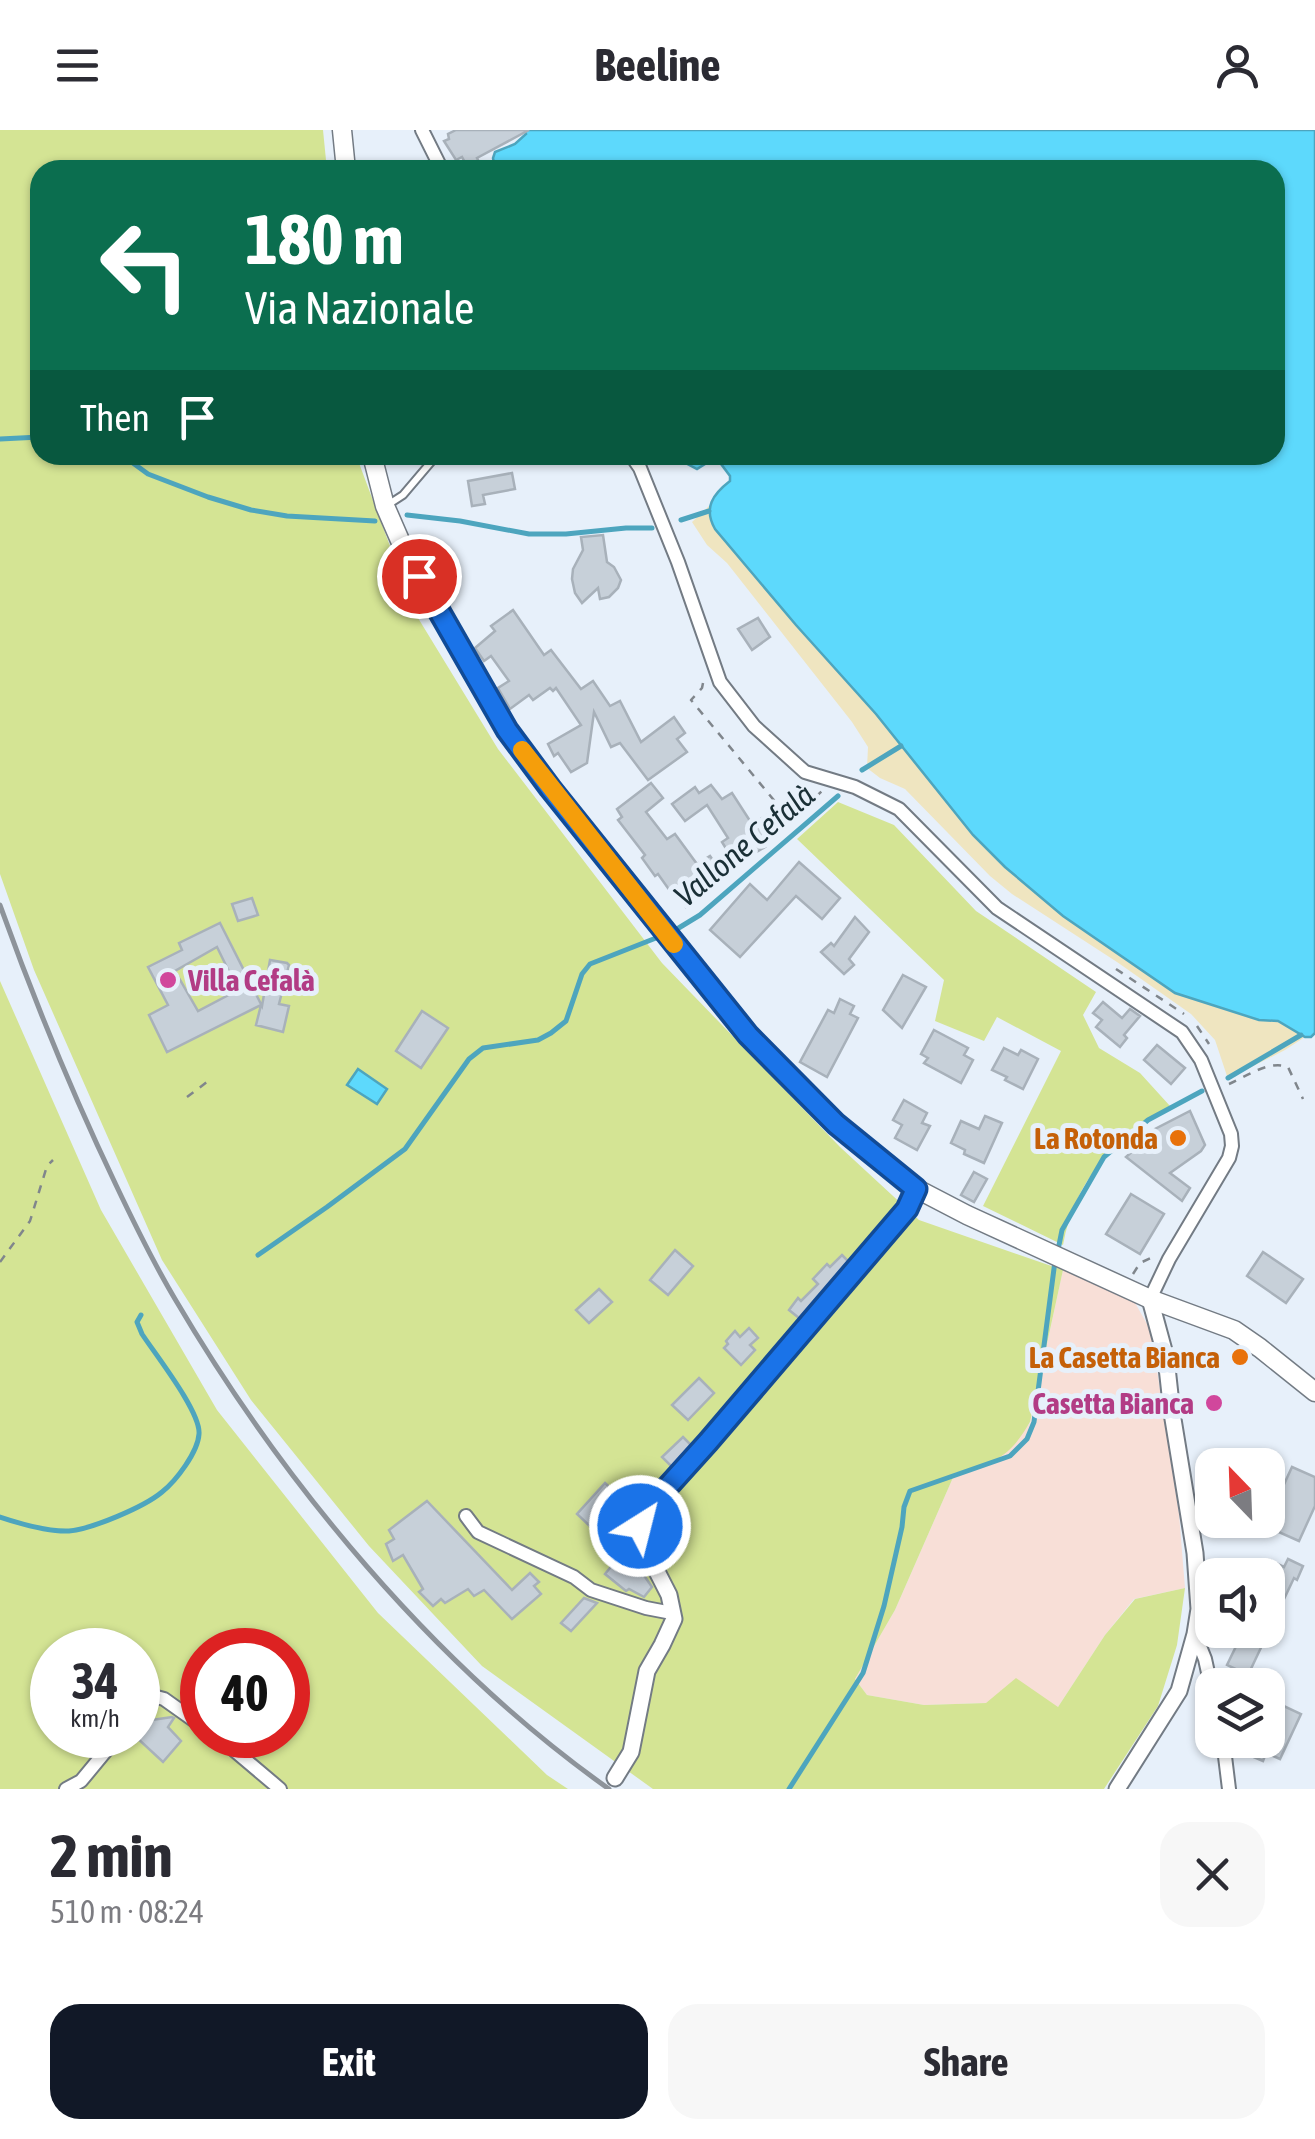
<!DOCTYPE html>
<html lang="en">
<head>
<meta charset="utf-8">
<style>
  :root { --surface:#fff; --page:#f7f7f7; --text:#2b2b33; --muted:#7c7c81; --accent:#111827 }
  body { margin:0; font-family:"Asap Condensed",sans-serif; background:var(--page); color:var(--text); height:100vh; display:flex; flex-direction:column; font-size:38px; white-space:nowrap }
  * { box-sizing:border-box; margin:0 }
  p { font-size:32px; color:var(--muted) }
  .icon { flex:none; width:55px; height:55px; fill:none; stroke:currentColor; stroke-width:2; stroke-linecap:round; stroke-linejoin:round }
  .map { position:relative; height:1659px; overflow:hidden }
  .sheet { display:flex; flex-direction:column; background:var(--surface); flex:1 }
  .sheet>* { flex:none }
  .hud { position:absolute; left:30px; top:30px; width:1255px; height:305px; border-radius:30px; box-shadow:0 2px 8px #0004; background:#0b6e4f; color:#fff; overflow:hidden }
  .needle { width:65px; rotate:337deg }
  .tools { position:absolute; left:1195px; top:1318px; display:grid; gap:20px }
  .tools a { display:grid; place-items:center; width:90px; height:90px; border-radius:20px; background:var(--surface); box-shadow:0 2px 8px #0004; font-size:50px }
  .speed { position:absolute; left:30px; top:1498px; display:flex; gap:20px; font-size:50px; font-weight:700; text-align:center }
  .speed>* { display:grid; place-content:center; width:130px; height:130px; border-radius:50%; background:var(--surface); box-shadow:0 2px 8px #0004; line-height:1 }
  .speed small { font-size:25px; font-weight:400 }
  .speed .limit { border:15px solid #d22; background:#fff; color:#111 }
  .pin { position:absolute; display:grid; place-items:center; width:85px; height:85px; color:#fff; margin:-42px; border:5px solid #fff; border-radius:50%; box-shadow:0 2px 10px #0007 }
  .me { position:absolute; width:110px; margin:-55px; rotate:36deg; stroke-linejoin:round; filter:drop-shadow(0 0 8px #0008) }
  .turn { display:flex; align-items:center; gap:35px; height:210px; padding:0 50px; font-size:45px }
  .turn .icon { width:130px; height:130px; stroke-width:2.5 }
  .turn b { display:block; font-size:70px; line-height:85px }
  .then { display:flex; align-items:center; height:95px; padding:0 50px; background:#0003; gap:20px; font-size:38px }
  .round { display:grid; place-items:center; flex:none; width:105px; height:105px; border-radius:30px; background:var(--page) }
  .overview { display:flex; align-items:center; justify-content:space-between; height:170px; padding:0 50px }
  h1 { font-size:60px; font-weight:700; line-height:75px }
  .action { display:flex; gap:20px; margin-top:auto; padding:20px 50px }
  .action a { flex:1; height:115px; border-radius:30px; background:var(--accent); color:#fff; font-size:40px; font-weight:700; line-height:115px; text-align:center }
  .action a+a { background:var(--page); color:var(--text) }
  header { display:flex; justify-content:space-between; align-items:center; height:130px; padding:0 50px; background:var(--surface); font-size:45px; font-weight:700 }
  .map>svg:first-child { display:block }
  .industrial { fill:#f8dfd7 }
  .green { fill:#d4e494; fill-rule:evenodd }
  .sand { fill:#efe5c0 }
  .water { fill:#5dd9fc; stroke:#4da5be; stroke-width:2.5 }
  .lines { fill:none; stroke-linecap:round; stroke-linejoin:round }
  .stream { stroke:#4da5be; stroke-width:5 }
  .building { fill:#c7d0d9; stroke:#a8b1ba; stroke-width:2.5; fill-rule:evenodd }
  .service-casing { stroke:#737b84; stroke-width:10 }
  .minor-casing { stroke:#737b84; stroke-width:16 }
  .tertiary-casing { stroke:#737b84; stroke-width:19 }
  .secondary-casing { stroke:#737b84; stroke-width:21 }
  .path { stroke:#80868c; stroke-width:2.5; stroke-dasharray:8 8; stroke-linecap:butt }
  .service { stroke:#fff; stroke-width:6 }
  .minor { stroke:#fff; stroke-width:12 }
  .tertiary { stroke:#fff; stroke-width:15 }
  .secondary { stroke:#fff; stroke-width:18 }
  .rail { stroke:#8d939a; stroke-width:5 }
  .route-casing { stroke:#114b97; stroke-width:25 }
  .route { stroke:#1a73e8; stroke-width:18 }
  .slow { stroke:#f59e0b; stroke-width:18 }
  .hotel-dot { fill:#d1479c; stroke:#e7f0fa; stroke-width:4 }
  .food-dot { fill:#e8710a; stroke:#e7f0fa; stroke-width:4 }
  .labels { text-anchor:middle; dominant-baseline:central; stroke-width:10; stroke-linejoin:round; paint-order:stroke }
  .hotel-label { font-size:30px; font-weight:bold; fill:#b23c85; stroke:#e7f0fa; text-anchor:start }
  .food-label { font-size:30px; font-weight:bold; fill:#c56008; stroke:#e7f0fa; text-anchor:end }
  .water-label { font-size:32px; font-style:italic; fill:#1a2f36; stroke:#e7f0fa }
</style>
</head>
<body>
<header><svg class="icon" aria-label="menu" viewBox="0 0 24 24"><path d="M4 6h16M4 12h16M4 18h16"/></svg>Beeline<svg class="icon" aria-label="person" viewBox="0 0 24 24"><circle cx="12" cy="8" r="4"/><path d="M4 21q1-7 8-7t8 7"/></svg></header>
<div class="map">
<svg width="1315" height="1659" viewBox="0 0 1315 1659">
  <rect width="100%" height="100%" fill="#e7f0fa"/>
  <!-- industrial -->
  <polygon class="industrial" points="1063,1140 1134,1171 1151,1201 1179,1384 1185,1458 1134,1469 1105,1505 1058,1577 986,1573 924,1575 867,1565 855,1549 895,1480 955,1343 996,1331 1030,1293"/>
  <!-- green -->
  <g class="green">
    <path d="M0,0h323l4,40h-287v285h316l59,158 83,136 164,214 178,184 79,73 144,50 -33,152c-22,38 -36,40 -75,51l-60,137 -40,69 12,16 57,10 62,-2 30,-25 42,29 47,-72 30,-36 50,-11 -8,57 -19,61 -54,83h-451l-171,-123 -113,-120 -118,-146 -89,-140 -128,-290 -34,-96z"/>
    <path d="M838,672l56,23 82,86 120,81 -13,23 16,33 41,25 30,33c-56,33 -95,73 -107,139l-80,-39 78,-155 -64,-34 -13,24 -49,-20 9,-41 -147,-141z"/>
    <path d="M0,851l101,229 116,200 161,203 169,162 21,14h-568zM52,1520h86v85h-86zM202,1520h86v85h-86z"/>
  </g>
  <!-- sand -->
  <polygon class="sand" points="709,376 710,389 715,399 796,495 876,584 973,705 1005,737 1063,786 1175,863 1259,890 1278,891 1305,907 1285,920 1228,949 1215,910 1191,884 1117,832 1012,764 990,746 905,659 880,648 867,638 868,617 852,592 727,433 707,415 692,392"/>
  <!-- water -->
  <g class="water">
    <path d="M524,0h791v903l-4,4h-6l-27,-16 -19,-1 -84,-27 -112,-77 -58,-49 -32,-32 -97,-121 -80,-89 -81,-96c-12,-21 -2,-35 15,-48v-5l-12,-16 -5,-1 -16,10 -17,-9 -3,-5h598v-285h-780l-2,-12 2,-6 20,-8 11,-10z"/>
    <polygon points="358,939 387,959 377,974 347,955"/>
  </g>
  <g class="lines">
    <!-- stream -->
    <g class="stream">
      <polyline points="0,309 40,307"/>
      <polyline points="122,325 148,344 208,367 251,380 287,386 375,391"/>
      <polyline points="407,385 460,391 529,404 566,404 626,398 652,398"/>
      <polyline points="681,390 709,381"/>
      <polyline points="862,640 901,616"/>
      <polyline points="677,799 700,785 838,666"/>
      <polyline points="1228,948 1301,905"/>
      <polyline points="1058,1120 1062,1100 1104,1027 1148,990 1202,961"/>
      <polyline points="258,1125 327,1077 405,1019 469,929 483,918 538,910 551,903 566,891 582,844 590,834 656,808"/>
      <path d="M0,1387c21,7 47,15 69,14 23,-2 75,-24 93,-39 14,-11 36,-40 37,-58 2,-22 -44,-80 -57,-100l-5,-12 4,-7"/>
      <polyline points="789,1659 863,1543 884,1476 902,1397 904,1377 910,1361 1010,1326 1027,1309 1034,1292 1055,1131"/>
    </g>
  </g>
  <!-- building -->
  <g class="building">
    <polygon points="456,0 529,0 477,28 483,40 469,40 462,27 456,30 444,11 449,9 448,4"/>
    <polygon points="512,343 515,359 483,365 485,374 472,376 468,351"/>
    <polygon points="603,405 607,432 614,437 621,450 618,458 609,467 600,469 598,458 582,473 575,463 572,449 573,439 583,420 581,407"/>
    <polygon points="513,480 544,525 551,520 581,559 593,551 610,576 620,571 641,612 674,587 685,603 677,609 687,622 648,650 620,613 611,617 594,582 587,633 571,642 558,623 554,626 548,614 581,595 556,558 553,561 550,558 533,570 529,565 510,579 498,558 509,551 491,526 484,531 475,518 495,501 491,496"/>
    <polygon points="758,488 770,507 752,520 738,499"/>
    <polygon points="651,653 663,668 646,682 667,709 675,704 697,734 710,726 722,743 708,752 713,759 686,777 674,759 670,761 658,744 655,746 642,728 645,725 618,690 622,687 617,679"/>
    <polygon points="711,655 722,669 732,663 752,694 769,684 780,702 762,712 765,717 743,730 738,720 730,725 722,712 728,708 707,675 685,691 672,674 695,657 699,663"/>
    <polygon points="799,732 840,768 822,789 796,766 740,827 710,800 750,754 767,770"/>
    <polygon points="252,768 258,785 238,791 232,774"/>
    <polygon points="855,787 869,802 849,829 854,835 844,844 821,822 831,813 834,816"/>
    <path d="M220,793l42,83 8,-46 17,3 2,2 -10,39 10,2 -6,26 -27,-7 5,-20 -94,47 -18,-37 19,-10 -20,-38 34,-17 -3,-7zM217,817l21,43 -40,21 -23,-40z"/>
    <polygon points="903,845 926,857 902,898 883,880"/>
    <polygon points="840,869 854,876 850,884 858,888 827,947 800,932 828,880 834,883"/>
    <polygon points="1103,872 1122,888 1130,879 1140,886 1124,905 1127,908 1120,917 1096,897 1102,890 1093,883"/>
    <polygon points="422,881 448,898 421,938 396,921"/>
    <polygon points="934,900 968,918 964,925 973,930 961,953 924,933 928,928 921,924"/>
    <polygon points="1157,915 1185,938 1171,954 1144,930"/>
    <polygon points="1004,918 1018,925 1021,920 1038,929 1023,959 1005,950 1007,947 992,940"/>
    <polygon points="904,970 927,983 922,993 930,996 917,1020 895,1008 902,995 893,990"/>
    <polygon points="1190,981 1205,1015 1201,1021 1170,1043 1190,1058 1182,1071 1126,1027 1137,1017 1140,1019 1155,999"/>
    <polygon points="985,986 1002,993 984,1033 964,1024 965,1020 951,1013 961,991 979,999"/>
    <polygon points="974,1042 987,1049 974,1072 961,1065"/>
    <polygon points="1131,1064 1164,1084 1140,1124 1106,1104"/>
    <polygon points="675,1120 693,1136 668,1165 650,1150"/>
    <polygon points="1263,1122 1303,1149 1286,1173 1247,1146"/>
    <polygon points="842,1125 848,1131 799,1188 789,1180 798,1168 801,1171 818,1154 813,1149 827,1134 830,1137"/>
    <polygon points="599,1159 612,1172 589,1193 576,1180"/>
    <polygon points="749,1198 758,1208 750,1215 755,1220 741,1235 724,1218 728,1214 726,1211 735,1201 740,1207"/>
    <polygon points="699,1248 714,1263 688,1290 672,1275"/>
    <polygon points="683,1307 691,1315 672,1337 662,1327"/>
    <polygon points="1292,1337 1315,1347 1315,1376 1299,1411 1265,1396"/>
    <polygon points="605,1353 622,1369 594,1400 577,1384"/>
    <polygon points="427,1371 512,1460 530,1443 539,1452 534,1456 541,1464 512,1489 484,1460 474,1466 468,1459 445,1473 441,1469 433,1476 419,1462 423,1459 403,1425 393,1431 386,1414 394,1409 389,1400"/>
    <polygon points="623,1422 642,1438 643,1444 652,1457 644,1467 629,1459 626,1461 605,1444"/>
    <polygon points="1288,1429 1303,1436 1297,1450 1294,1448 1248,1545 1227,1535 1244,1500 1268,1500 1268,1445 1263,1443 1269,1430 1284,1437"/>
    <polygon points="584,1468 597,1473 571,1501 561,1493"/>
    <polygon points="1273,1571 1301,1584 1280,1629 1266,1623 1263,1631 1249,1625 1252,1617 1237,1610 1268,1610 1268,1584"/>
    <polygon points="172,1587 174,1588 168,1597 181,1611 163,1632 136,1607 152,1590"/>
  </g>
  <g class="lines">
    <!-- service casing -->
    <g class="service-casing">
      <polyline id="service" points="386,376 403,365 437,325"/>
    </g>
    <!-- minor casing -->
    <g class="minor-casing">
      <g id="minor">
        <polyline points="422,0 442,40"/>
        <polyline points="631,325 640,338 678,432 720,552 754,596 805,642 855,657 899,679 997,778 1182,902 1201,930 1231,1004 1232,1016 1229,1028 1169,1129 1150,1169"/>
        <polyline points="466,1386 478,1402 574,1447 591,1460 646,1478 672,1483"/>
        <polyline points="1195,1504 1205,1529 1212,1561"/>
        <polyline points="138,1580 149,1565 164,1569 202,1596"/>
        <polyline points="216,1605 280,1659"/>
        <polyline points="1223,1610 1229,1659"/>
        <polyline points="66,1659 81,1651 119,1605"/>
      </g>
    </g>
    <!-- tertiary casing -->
    <g class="tertiary-casing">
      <g id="tertiary">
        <polyline points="615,1648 631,1622 647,1541 662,1515 674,1489 669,1465 646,1420 640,1396 653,1373 685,1339 907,1079 917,1059"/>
        <polyline points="1117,1659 1179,1561 1195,1504 1199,1479 1195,1423 1172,1283 1166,1228 1150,1169"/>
      </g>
    </g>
    <!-- secondary casing -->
    <g class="secondary-casing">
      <g id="secondary">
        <polyline points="342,0 346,40"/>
        <polyline points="372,325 385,376 402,415 507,599 550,658 748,905 837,994 917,1059 967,1085 1150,1169 1234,1200 1260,1218 1315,1262"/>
      </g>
    </g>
    <!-- path -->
    <g class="path">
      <polyline points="703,553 702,558 691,570 787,686 796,686 822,661"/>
      <polyline points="1116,839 1184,884"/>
      <polyline points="1197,896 1209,914"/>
      <path d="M1229,954c18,-8 40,-24 59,-17l15,32"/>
      <polyline points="187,967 207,952"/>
      <polyline points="0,1132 30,1091 47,1036 53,1030"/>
      <polyline points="1133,1144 1140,1133 1153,1127"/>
    </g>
    <!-- service -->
    <use href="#service" class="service"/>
    <!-- minor -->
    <use href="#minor" class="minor"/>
    <!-- tertiary -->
    <use href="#tertiary" class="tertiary"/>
    <!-- secondary -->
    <use href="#secondary" class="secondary"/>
    <!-- rail -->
    <path class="rail" d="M0,775c34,95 72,188 116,280 18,38 37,77 59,114 108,184 259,366 434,490"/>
  </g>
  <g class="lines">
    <!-- route casing -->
    <g class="route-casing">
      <polyline id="route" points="419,446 507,600 550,658 748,905 836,994 916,1059 907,1079 708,1312 653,1373 640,1396"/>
    </g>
    <!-- route -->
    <use href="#route" class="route"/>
    <!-- slow -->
    <polyline class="slow" points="522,620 674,814"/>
  </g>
  <!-- markers -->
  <g class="hotel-dot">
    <circle cx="168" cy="850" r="10"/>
    <circle cx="1214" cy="1273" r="10"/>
  </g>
  <g class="food-dot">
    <circle cx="1178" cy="1008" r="10"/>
    <circle cx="1240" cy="1227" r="10"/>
  </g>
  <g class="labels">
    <!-- hotel labels -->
    <g class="hotel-label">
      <text x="188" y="850">Villa Cefalà</text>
      <text x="1194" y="1273" text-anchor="end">Casetta Bianca</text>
    </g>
    <!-- food labels -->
    <g class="food-label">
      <text x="1158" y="1008">La Rotonda</text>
      <text x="1220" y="1227">La Casetta Bianca</text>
    </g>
    <!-- water labels -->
    <g class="water-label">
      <text transform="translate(744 715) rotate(-40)">Vallone Cefalà</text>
    </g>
  </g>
</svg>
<div class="tools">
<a><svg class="needle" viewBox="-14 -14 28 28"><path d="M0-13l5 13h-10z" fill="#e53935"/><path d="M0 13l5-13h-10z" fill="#7c7c81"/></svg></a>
<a><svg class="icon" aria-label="sound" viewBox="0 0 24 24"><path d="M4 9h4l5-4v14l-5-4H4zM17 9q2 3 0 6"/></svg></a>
<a><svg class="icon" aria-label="layers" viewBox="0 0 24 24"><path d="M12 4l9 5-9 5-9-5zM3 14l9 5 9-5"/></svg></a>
</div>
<div class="speed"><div>34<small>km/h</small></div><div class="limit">40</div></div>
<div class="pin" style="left:419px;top:446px;background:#d93025"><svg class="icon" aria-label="arrive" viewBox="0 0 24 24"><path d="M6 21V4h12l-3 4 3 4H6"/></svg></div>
<svg class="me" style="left:640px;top:1396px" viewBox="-20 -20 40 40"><circle r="17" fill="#1a73e8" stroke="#fff" stroke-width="3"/><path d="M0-11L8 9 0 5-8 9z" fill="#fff"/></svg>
<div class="hud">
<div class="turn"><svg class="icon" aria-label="left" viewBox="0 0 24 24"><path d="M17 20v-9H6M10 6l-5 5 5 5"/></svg><div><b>180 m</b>Via Nazionale</div></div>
<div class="then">Then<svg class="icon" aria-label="arrive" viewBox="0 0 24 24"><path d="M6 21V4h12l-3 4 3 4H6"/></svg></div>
</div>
</div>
<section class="sheet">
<div class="overview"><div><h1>2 min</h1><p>510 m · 08:24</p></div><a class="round"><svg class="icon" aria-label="close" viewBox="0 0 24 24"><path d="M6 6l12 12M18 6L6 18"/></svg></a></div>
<div class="action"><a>Exit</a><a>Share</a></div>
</section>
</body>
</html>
